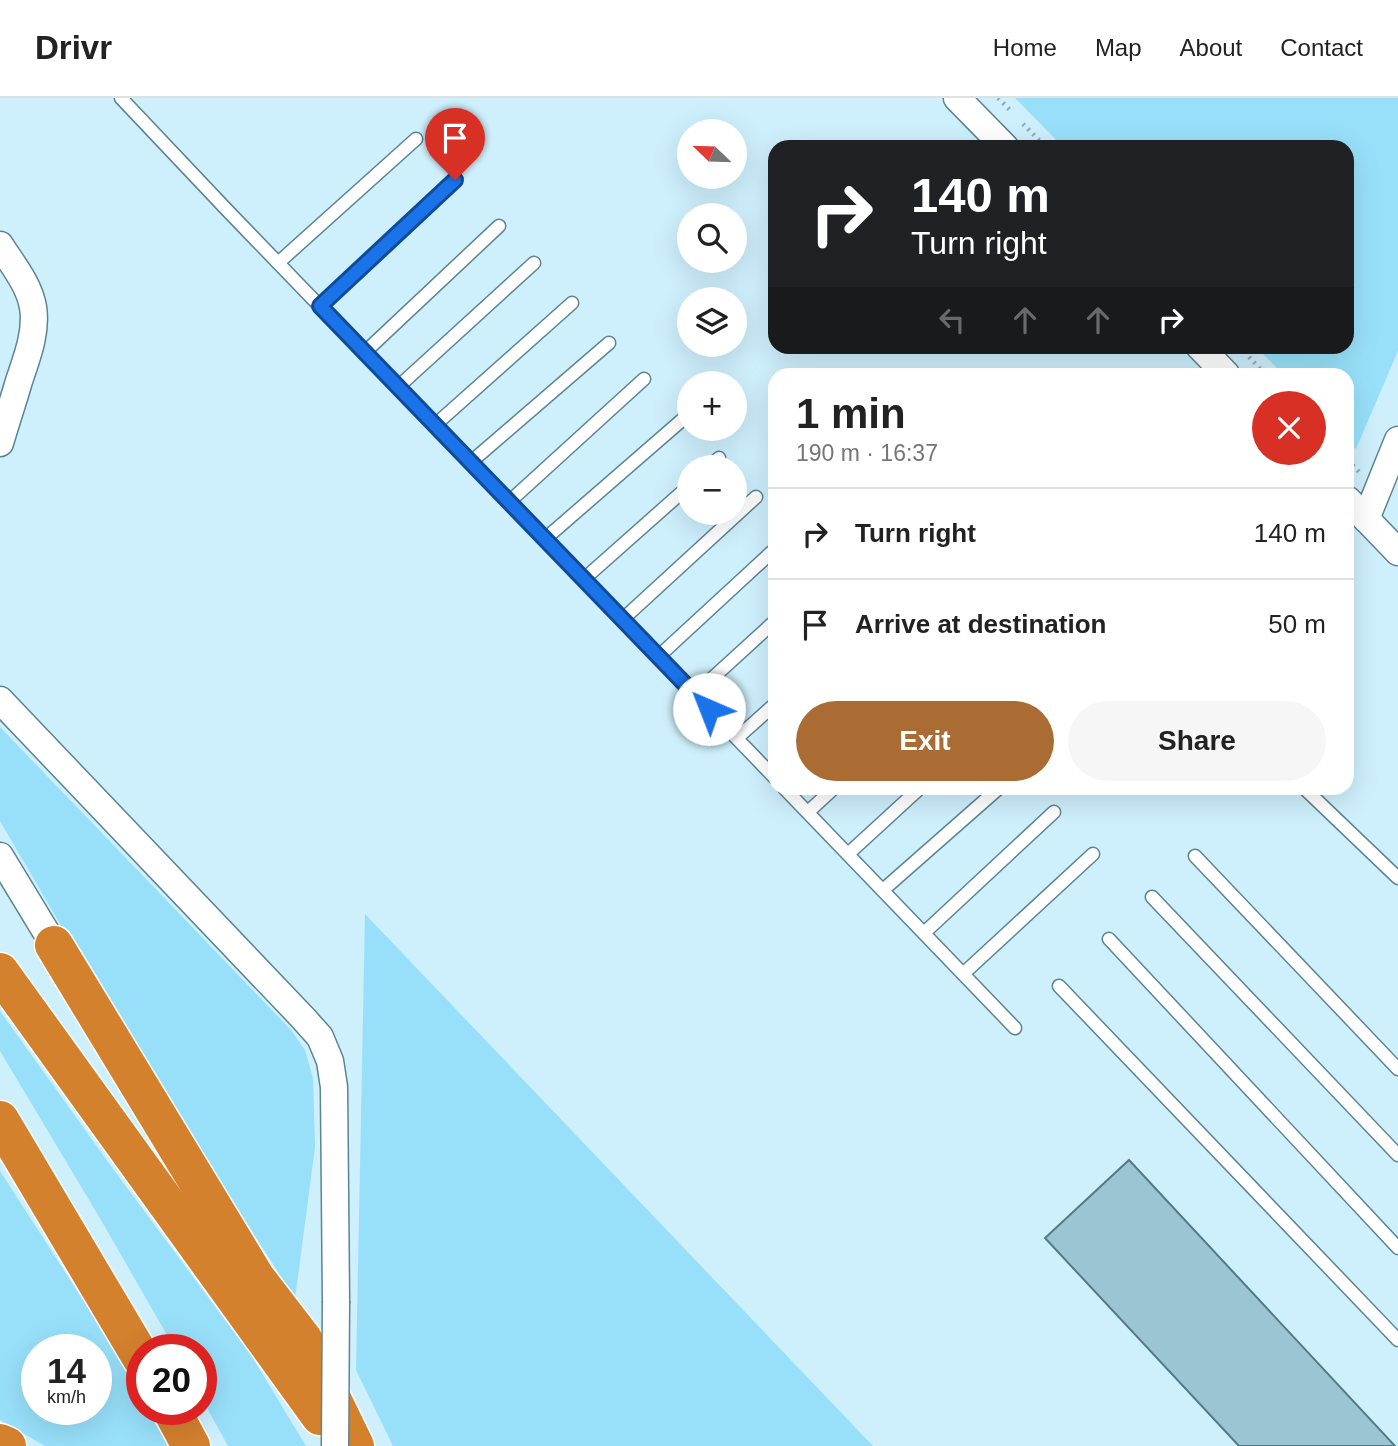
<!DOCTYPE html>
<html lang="en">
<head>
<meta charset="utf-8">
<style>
  :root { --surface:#fff; --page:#f6f6f6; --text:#222; --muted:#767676; --line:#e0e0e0; --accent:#aa6c32 }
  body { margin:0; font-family:Helvetica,sans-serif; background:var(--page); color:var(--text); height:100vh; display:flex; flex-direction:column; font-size:26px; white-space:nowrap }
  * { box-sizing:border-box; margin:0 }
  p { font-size:23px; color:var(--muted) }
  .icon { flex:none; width:38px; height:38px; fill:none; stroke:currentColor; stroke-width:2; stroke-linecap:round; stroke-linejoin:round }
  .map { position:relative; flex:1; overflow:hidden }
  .details { position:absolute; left:768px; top:270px; width:586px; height:427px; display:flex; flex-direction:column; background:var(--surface); border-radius:21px; box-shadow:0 7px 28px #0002 }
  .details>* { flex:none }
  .top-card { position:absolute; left:768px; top:42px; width:586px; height:214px; border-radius:21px; box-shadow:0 7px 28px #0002; background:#202124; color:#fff; overflow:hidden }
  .needle { width:46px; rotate:293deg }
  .controls { position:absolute; left:677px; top:21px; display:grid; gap:14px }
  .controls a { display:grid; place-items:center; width:70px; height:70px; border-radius:50%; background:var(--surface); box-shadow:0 7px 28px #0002; font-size:35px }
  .speed { position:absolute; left:21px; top:1236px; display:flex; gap:14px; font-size:35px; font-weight:700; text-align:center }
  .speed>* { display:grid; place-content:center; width:91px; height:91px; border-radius:50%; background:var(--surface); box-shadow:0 7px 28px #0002; line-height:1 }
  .speed small { font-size:18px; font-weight:400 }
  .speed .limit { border:10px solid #d22; background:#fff; color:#111 }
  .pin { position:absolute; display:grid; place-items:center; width:60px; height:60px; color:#fff; margin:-72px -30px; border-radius:50% 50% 50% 0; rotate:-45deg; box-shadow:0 0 7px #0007 }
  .pin .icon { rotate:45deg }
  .me { position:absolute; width:77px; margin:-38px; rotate:316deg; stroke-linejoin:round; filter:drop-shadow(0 0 5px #0008) }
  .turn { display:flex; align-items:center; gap:24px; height:147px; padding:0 28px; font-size:32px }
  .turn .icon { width:91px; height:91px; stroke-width:2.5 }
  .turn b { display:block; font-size:49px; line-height:60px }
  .lanes { display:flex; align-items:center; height:66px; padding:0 28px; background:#0003; justify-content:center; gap:35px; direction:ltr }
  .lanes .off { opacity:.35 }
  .round { display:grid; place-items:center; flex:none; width:74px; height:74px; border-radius:37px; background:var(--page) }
  .overview { display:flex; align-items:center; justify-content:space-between; height:119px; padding:0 28px }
  h1 { font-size:42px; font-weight:700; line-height:52px }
  .button { display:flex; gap:14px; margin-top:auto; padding:14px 28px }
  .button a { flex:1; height:80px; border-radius:42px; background:var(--accent); color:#fff; font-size:28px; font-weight:700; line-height:80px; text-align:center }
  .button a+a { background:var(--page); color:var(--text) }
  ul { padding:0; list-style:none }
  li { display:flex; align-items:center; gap:21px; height:91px; padding:0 28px; border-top:2px solid var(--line) }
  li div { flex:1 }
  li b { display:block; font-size:26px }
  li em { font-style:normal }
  header { display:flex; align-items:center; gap:42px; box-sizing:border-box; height:98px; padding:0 35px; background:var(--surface); border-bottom:2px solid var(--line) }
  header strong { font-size:33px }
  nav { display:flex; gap:38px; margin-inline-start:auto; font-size:24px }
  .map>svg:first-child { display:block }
  .green { fill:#98e0fa; fill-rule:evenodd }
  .building { fill:#9cc5d4; stroke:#537a87; stroke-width:2 }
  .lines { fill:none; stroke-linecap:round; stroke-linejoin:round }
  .service-casing { stroke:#5d8492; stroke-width:15 }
  .minor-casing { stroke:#5d8492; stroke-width:29 }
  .motorway-casing { stroke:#fff; stroke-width:41 }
  .path { stroke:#91acb7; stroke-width:4.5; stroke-dasharray:2 5; stroke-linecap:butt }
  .service { stroke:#fff; stroke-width:12 }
  .minor { stroke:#fff; stroke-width:26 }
  .motorway { stroke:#d4812e; stroke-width:38 }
  .minor-bridge-casing { stroke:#5d8492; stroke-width:29; stroke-linecap:butt }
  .minor-bridge { stroke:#fff; stroke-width:26 }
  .route-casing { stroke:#114b97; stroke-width:18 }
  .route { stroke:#1a73e8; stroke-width:12 }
</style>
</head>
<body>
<header>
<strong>Drivr</strong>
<nav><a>Home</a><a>Map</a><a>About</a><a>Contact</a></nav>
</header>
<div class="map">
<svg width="1398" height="1348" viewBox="0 0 1398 1348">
  <rect width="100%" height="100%" fill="#ceeffc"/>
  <!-- green -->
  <g class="green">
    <polygon points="1015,0 1398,0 1398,253 1356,351 1348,342 1348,276 1283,276 1256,249 1348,248 1348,49 1063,49"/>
    <polygon points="0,629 291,932 305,952 313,980 315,1049 295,1201 94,884 0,723"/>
    <polygon points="365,816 873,1348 393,1348 356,1272"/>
    <polygon points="0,913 113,1071 251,1257 306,1348 228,1348 201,1299 201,1251 175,1251 101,1122 0,953"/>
    <path d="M0,1073l105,163 37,65v10h5l21,37h-123l-45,-26zM37,1251h59v60h-59z"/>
  </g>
  <!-- building -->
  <polygon class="building" points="1129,1062 1395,1348 1239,1348 1045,1140"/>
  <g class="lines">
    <!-- service casing -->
    <g class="service-casing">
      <g id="service">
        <polyline points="121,0 226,111 775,680"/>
        <polyline points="278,165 416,41"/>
        <polyline points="320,208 455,82"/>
        <polyline points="364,255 499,128"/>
        <polyline points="398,289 534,165"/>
        <polyline points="435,327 572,205"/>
        <polyline points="471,364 609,245"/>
        <polyline points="709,369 719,360"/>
        <polyline points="509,404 644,281"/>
        <polyline points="545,441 682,322"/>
        <polyline points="584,481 690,387"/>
        <polyline points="623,521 756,399"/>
        <polyline points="659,558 775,451"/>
        <polyline points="695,596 775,523"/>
        <polyline points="737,640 775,606"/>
        <polyline points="784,690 1015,930"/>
        <polyline points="1304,690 1398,780"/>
        <polyline points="808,714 834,690"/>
        <polyline points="848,756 920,690"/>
        <polyline points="1195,758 1398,971"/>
        <polyline points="883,792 999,690"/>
        <polyline points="1152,799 1398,1057"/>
        <polyline points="924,835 1054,714"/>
        <polyline points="1109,841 1398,1150"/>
        <polyline points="963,876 1093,756"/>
        <polyline points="1059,888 1398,1242"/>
      </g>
    </g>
    <!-- minor casing -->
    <g class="minor-casing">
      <g id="minor">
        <polyline points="957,0 1005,49"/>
        <path d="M0,147c12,19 29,39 33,62 4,25 -6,50 -14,74 -6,21 -13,41 -19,62"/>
        <polyline points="1199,248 1226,276"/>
        <polyline points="1348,402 1398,454"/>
        <polyline points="1366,421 1398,342"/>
        <polyline points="0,602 304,921 320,939 330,963 334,989 336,1203"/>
        <polyline points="0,758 54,847"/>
      </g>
    </g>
    <!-- motorway casing -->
    <g class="motorway-casing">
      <g id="motorway">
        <polyline points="54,847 256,1180 303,1241 355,1348"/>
        <polyline points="0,874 320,1318"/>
        <polyline points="0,1022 142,1261"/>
        <polyline points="171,1311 191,1348"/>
        <polyline points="0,1345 7,1348"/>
      </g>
    </g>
    <!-- path -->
    <g class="path">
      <polyline points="998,0 1010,12"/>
      <polyline points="1023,26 1046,49"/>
      <polyline points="1249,259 1265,276"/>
      <polyline points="1348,362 1359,374"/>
    </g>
    <!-- service -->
    <use href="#service" class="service"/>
    <!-- minor -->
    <use href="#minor" class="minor"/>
    <!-- motorway -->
    <use href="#motorway" class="motorway"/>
    <!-- minor-bridge casing -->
    <g class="minor-bridge-casing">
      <polyline id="minor-bridge" points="335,1348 336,1203"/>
    </g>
    <!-- minor-bridge -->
    <use href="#minor-bridge" class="minor-bridge"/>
  </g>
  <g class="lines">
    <!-- route casing -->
    <g class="route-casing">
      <polyline id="route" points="455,82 320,208 709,611"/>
    </g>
    <!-- route -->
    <use href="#route" class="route"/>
  </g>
</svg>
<div class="controls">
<a><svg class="needle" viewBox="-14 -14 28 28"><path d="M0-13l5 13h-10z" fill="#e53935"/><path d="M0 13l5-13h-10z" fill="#767676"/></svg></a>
<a><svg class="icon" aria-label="search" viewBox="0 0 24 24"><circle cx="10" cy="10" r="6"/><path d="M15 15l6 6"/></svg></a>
<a><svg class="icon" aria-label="layers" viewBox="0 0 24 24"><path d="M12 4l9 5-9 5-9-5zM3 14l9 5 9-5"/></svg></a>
<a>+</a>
<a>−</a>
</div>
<div class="speed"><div>14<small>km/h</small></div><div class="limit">20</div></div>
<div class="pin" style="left:455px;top:82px;background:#d93025"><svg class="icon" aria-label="arrive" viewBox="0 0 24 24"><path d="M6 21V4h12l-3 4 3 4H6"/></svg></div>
<svg class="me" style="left:709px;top:611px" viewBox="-20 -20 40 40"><circle r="19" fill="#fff"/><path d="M0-13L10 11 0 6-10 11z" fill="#1a73e8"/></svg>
<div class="top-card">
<div class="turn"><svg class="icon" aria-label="right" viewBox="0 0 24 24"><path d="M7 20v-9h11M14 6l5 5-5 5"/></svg><div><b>140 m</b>Turn right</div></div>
<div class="lanes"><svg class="icon off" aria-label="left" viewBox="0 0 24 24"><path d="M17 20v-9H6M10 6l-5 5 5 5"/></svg><svg class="icon off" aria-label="ahead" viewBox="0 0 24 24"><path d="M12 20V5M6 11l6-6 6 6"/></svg><svg class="icon off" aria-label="ahead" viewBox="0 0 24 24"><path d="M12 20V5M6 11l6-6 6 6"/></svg><svg class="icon" aria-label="right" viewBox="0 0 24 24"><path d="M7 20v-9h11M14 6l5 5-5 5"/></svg></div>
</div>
<section class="details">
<div class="overview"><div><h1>1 min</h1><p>190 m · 16:37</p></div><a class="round" style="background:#d93025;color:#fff"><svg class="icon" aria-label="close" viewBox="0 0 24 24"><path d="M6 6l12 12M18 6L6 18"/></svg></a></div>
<ul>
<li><svg class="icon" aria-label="right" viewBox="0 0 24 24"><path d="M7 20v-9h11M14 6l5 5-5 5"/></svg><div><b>Turn right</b></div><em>140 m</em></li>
<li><svg class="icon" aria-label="arrive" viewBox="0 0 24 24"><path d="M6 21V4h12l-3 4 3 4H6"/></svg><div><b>Arrive at destination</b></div><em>50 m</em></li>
</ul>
<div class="button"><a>Exit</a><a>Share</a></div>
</section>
</div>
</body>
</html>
